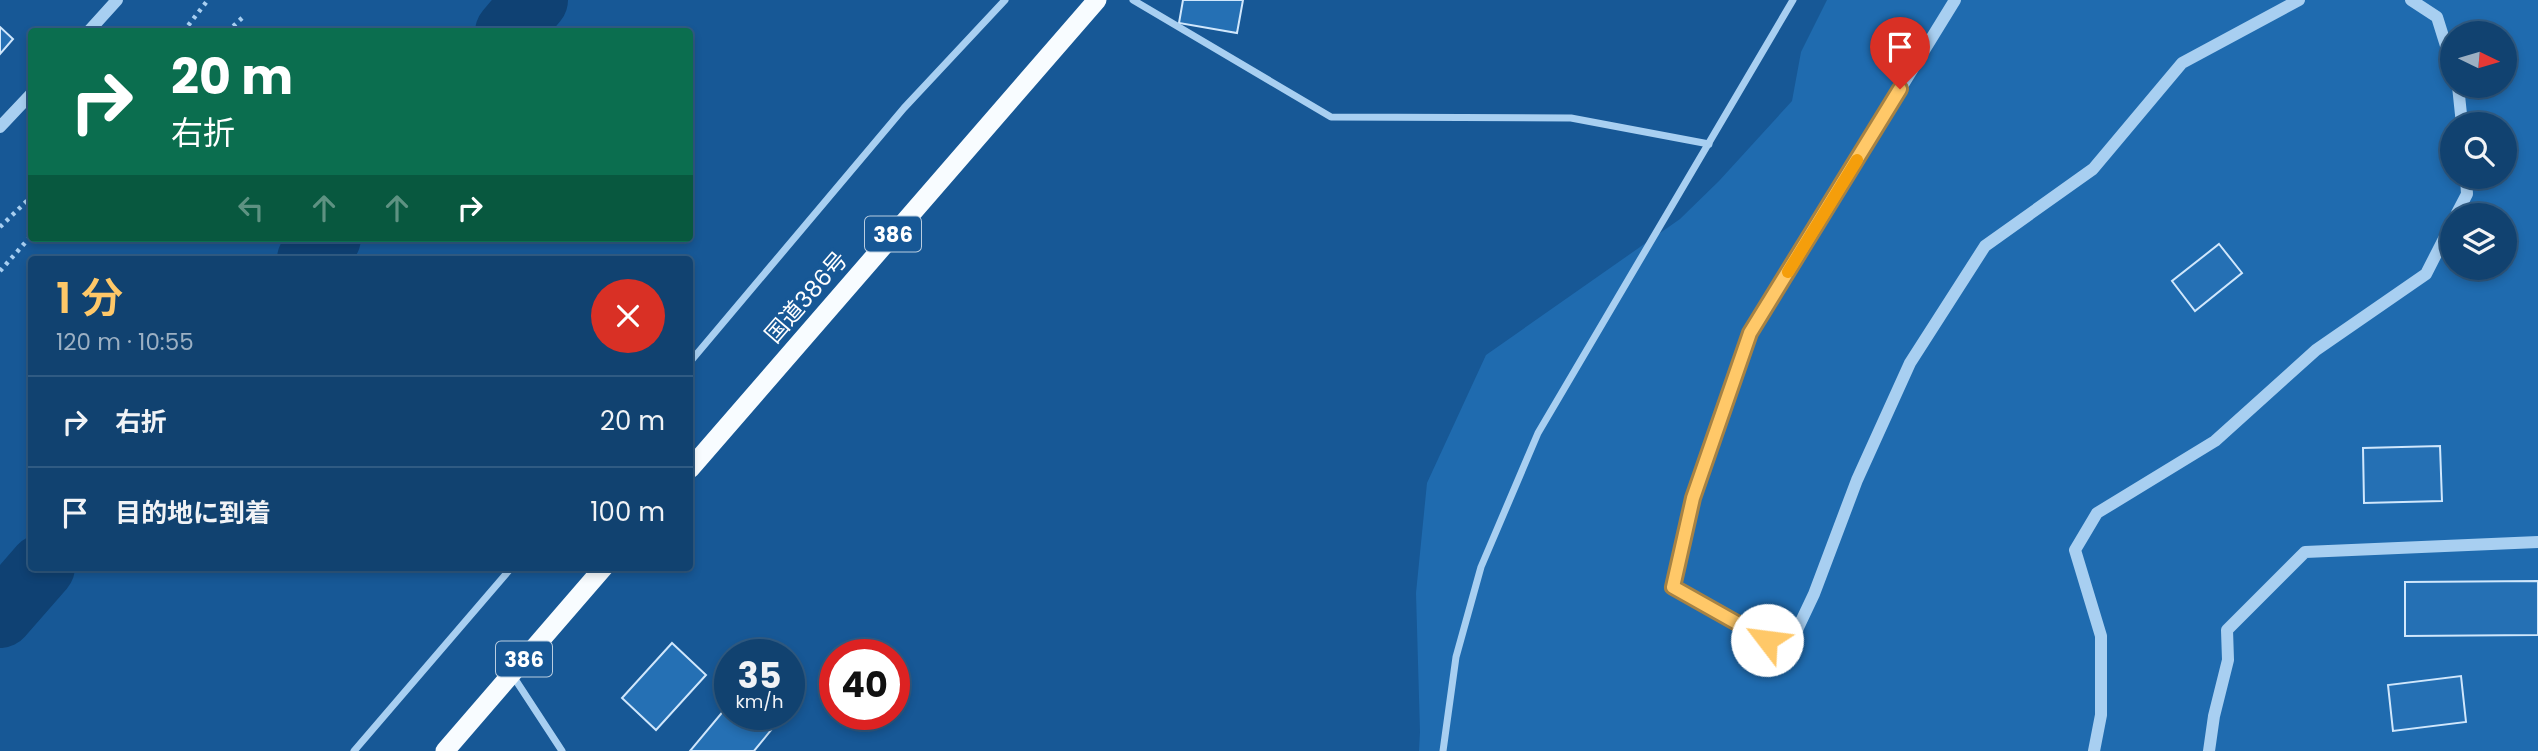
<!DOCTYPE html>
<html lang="ja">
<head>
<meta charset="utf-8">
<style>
  :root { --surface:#114270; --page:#1a4975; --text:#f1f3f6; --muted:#9cb0c3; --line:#305b83; --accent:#ffc868 }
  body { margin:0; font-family:Poppins,"Noto Sans JP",sans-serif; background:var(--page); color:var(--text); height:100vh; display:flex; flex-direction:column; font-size:26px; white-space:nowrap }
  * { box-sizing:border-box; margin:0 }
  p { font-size:23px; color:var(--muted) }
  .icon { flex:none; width:38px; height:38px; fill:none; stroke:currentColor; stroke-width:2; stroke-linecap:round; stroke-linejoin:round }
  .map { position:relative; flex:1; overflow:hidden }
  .details { position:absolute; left:28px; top:256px; width:665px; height:315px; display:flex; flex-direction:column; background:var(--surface); border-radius:7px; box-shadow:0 4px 10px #0003,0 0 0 2px var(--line) }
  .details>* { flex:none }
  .guide { position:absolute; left:28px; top:28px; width:665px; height:214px; border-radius:7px; box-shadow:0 4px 10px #0003,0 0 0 2px var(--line); background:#0b6e4f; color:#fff; overflow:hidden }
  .needle { width:46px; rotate:95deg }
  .controls { position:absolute; left:2440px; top:21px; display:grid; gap:14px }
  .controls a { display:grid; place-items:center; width:77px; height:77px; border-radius:50%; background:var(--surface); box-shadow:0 4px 10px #0003,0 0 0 2px var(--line); font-size:35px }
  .speed { position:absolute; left:714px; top:639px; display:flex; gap:14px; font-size:35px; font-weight:700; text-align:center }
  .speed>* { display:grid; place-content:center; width:91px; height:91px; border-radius:50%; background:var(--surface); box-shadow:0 4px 10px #0003,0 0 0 2px var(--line); line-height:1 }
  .speed small { font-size:18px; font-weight:400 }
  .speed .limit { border:10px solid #d22; background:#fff; color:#111 }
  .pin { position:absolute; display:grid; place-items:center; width:60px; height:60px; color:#fff; margin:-72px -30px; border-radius:50% 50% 50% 0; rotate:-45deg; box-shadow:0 0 7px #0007 }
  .pin .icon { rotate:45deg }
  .me { position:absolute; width:77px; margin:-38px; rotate:300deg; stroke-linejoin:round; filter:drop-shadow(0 0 5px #0008) }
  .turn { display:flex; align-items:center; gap:24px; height:147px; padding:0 28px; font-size:32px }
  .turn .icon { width:91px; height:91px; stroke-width:2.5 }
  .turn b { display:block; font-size:49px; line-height:60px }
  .lanes { display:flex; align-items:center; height:66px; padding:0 28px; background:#0003; justify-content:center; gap:35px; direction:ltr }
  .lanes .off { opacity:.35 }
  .round { display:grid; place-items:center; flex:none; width:74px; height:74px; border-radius:37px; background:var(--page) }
  .head { display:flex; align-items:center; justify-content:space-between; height:119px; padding:0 28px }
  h1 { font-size:42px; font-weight:600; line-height:52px; color:var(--accent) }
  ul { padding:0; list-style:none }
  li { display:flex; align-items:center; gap:21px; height:91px; padding:0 28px; border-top:2px solid var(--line) }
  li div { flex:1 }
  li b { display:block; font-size:26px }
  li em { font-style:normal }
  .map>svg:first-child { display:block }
  .green { fill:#1f6baf; fill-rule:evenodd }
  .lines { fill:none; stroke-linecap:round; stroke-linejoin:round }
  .river { stroke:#0f4173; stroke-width:66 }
  .building { fill:#2570b4; stroke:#d0e7fc; stroke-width:2 }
  .path { stroke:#a8cff1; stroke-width:4.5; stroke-dasharray:3.5 5; stroke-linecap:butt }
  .minor { stroke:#a8cff1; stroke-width:7 }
  .tertiary { stroke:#a8cff1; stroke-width:12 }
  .trunk { stroke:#f8fcff; stroke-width:19 }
  .route-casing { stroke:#a68244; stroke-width:18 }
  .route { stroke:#ffc868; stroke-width:12 }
  .slow { stroke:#f59e0b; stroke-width:12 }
  .labels { text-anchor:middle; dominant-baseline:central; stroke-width:7; stroke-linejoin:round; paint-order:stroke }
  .shield { fill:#175896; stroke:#b9cde0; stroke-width:2 }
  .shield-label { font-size:21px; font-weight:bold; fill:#fff }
  .street-label { font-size:23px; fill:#fff; stroke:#175896 }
</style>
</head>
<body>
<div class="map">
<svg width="2538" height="751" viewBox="0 0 2538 751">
  <rect width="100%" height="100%" fill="#175896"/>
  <!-- green -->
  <path class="green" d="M1827,0h711v751h-1119l1,-19 -4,-139 11,-110 59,-128 194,-136 39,-38 73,-80 9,-49zM2452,33h52v53h-52zM2452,124h52v53h-52zM2452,215h52v53h-52z"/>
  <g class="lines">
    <!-- river -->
    <g class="river">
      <polyline points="508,32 535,0"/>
      <polyline points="310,259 328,238"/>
      <polyline points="0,615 42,567"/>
    </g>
  </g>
  <!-- building -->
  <g class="building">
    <polygon points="1183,0 1243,0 1237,33 1179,23"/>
    <polygon points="0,27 13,39 0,54"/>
    <polygon points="2219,244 2242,273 2195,311 2172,281"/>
    <polygon points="2440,446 2442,501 2364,503 2363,448"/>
    <polygon points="2538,581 2538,635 2405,636 2405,582"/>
    <polygon points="672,643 706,675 656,730 622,698"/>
    <polygon points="2461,676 2466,722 2393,731 2388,685"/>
    <polygon points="730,703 730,714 754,714 772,729 754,751 690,751"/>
  </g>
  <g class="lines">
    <!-- path -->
    <g class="path">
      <polyline points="183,32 208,0"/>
      <polyline points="227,32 242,18"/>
      <polyline points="0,227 32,196"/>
      <polyline points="0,271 32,235"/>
    </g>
    <!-- minor -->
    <g class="minor">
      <polyline points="1133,0 1331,117 1571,118 1709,144"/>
      <polyline points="690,362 904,108 1005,0"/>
      <polyline points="513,676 562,751"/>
      <polyline points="354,751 512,567"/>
      <polyline points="1443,751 1456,657 1481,567 1538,433 1793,0"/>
    </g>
    <!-- tertiary -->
    <g class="tertiary">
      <polyline points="1955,0 1750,333 1693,498 1673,587 1787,651 1814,594 1857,480 1910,363 1985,246 2093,169 2182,63 2299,0"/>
      <polyline points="2411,0 2437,17 2452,65"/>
      <polyline points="88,32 117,0"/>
      <polyline points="2458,86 2462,124"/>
      <polyline points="0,127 32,93"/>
      <polyline points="2456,215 2467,194 2466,177"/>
      <polyline points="2094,751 2101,715 2101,636 2075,550 2097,513 2215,441 2316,350 2426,274 2452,223"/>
      <polyline points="2209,751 2214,716 2228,660 2227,630 2305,552 2538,542"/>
    </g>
    <!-- trunk -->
    <g class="trunk">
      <polyline points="690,469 1097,0"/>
      <polyline points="445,751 604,567"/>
    </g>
  </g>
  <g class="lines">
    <!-- route casing -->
    <g class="route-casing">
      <polyline id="route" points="1767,640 1673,587 1693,498 1750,333 1900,89"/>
    </g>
    <!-- route -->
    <use href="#route" class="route"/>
    <!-- slow -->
    <polyline class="slow" points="1788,272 1857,160"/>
  </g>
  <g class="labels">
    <!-- shield labels -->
    <g class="shield">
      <rect x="865" y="216.5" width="56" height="35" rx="5"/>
      <rect x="496" y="641.5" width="56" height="35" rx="5"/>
    </g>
    <g class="shield-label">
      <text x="893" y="234">386</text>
      <text x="524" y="659">386</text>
    </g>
    <!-- street labels -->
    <g class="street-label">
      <text transform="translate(806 297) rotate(-49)">国道386号</text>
    </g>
  </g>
</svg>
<div class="controls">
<a><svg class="needle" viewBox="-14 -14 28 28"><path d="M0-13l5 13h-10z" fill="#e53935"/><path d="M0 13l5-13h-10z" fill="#9cb0c3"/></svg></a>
<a><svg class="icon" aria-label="search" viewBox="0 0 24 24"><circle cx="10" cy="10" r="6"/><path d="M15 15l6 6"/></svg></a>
<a><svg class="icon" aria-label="layers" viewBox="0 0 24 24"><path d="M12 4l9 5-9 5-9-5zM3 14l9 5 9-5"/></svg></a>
</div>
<div class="speed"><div>35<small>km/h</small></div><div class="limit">40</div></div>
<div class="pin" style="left:1900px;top:89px;background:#d93025"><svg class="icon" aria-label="arrive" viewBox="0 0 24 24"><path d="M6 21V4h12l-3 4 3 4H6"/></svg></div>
<svg class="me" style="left:1767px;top:640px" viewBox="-20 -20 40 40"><circle r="19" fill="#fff"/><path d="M0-13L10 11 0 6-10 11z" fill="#ffc868"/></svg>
<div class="guide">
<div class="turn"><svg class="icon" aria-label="right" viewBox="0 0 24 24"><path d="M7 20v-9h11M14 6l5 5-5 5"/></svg><div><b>20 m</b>右折</div></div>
<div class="lanes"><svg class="icon off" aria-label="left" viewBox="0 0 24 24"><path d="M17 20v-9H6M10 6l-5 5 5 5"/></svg><svg class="icon off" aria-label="ahead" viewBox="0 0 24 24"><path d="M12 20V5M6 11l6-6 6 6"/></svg><svg class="icon off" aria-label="ahead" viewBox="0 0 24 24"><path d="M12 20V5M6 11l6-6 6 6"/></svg><svg class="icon" aria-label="right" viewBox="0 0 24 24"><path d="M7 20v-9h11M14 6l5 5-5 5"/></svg></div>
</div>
<section class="details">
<div class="head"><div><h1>1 分</h1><p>120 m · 10:55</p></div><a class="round" style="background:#d93025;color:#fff"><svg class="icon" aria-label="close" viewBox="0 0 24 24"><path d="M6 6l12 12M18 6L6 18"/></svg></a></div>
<ul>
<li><svg class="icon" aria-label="right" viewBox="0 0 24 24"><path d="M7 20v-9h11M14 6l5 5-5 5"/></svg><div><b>右折</b></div><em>20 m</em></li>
<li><svg class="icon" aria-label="arrive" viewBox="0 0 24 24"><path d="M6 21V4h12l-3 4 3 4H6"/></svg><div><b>目的地に到着</b></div><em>100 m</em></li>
</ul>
</section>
</div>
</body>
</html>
